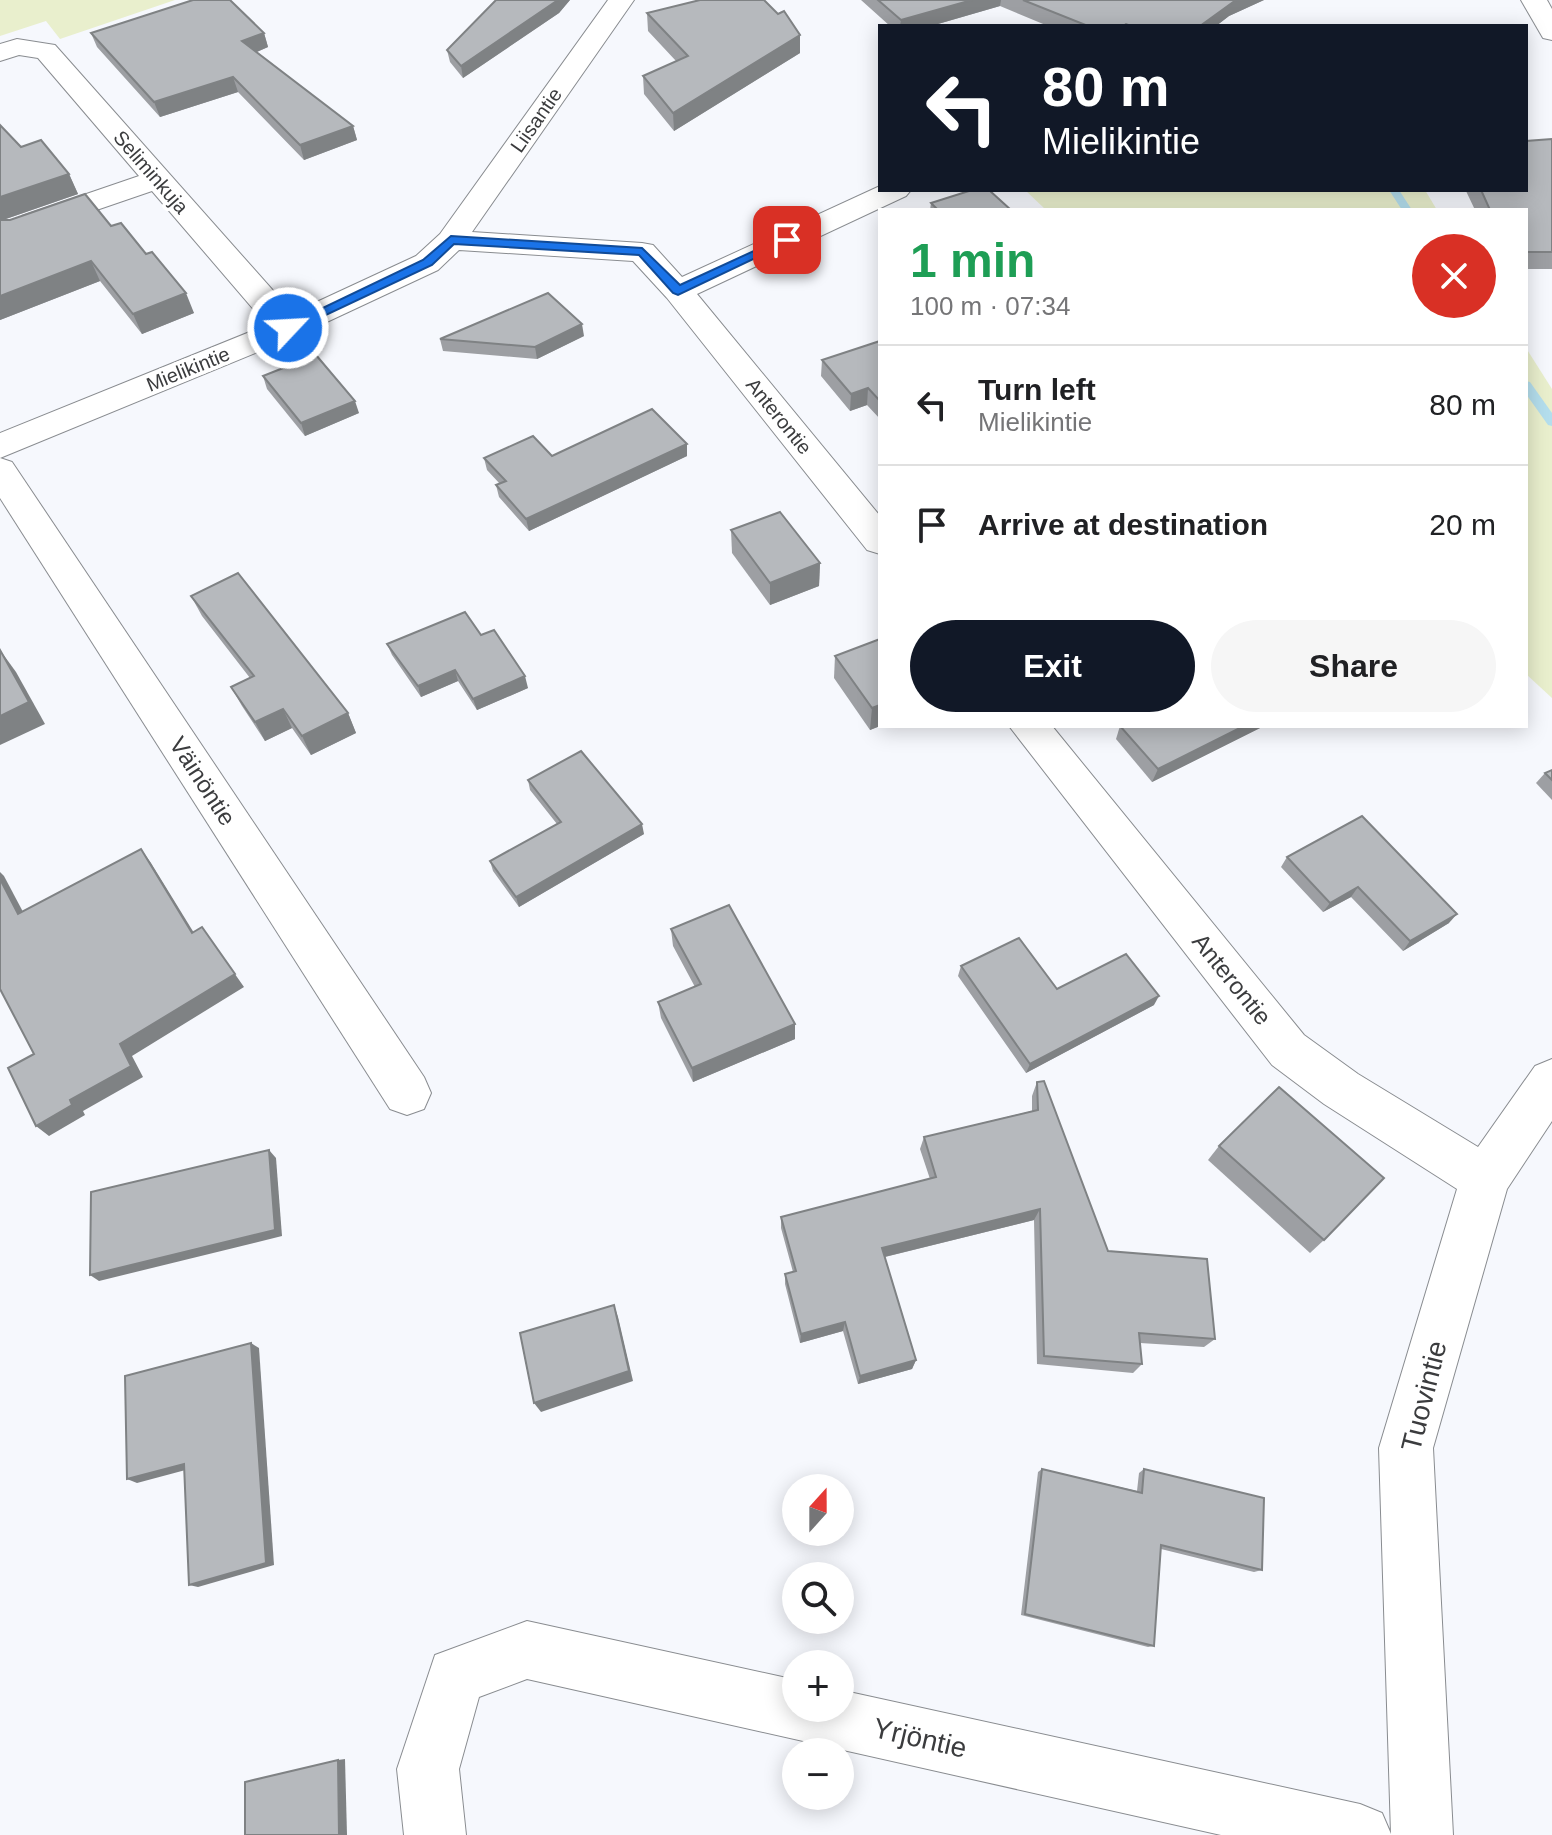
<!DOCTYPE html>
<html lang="en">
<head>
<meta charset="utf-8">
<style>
  :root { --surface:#fff; --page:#f6f6f6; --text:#202124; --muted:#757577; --line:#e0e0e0; --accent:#111827 }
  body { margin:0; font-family:Arial,sans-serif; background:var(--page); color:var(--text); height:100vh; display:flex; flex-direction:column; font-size:30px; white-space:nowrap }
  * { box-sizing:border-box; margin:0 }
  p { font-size:26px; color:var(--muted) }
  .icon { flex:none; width:44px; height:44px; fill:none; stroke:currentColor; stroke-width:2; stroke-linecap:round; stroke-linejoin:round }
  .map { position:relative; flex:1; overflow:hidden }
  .sheet { position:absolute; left:878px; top:208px; width:650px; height:520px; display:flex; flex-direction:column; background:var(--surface); border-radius:0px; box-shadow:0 4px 20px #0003 }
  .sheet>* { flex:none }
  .banner { position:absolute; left:878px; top:24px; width:650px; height:168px; border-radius:0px; box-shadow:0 4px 20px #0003; background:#111827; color:#fff; overflow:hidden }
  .needle { width:52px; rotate:21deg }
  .controls { position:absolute; left:782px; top:1474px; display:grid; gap:16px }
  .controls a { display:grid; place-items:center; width:72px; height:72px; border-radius:50%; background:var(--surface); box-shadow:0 4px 20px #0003; font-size:40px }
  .pin { position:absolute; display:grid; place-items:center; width:68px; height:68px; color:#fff; margin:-34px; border-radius:16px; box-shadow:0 4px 12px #0006 }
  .me { position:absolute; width:88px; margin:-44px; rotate:65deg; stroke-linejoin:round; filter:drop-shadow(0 0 6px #0008) }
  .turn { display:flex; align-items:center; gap:28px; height:168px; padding:0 32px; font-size:36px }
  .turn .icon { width:104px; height:104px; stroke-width:2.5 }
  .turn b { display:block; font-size:56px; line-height:68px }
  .round { display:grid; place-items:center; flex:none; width:84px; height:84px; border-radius:42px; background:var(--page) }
  .head { display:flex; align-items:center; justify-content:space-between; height:136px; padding:0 32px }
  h1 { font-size:48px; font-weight:800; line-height:60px; color:#1e9e55 }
  .primary-button { display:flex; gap:16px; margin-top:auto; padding:16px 32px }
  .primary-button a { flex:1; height:92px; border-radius:48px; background:var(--accent); color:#fff; font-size:32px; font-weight:800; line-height:92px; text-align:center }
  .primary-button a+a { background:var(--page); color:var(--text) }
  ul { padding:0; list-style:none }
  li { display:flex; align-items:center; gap:24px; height:120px; padding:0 32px; border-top:2px solid var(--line) }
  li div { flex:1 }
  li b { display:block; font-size:30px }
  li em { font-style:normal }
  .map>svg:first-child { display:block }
  .green { fill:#e9efcd }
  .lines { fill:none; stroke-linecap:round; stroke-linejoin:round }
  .stream { fill:#b4deed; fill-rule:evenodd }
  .minor-casing { stroke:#898c90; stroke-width:2 }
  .minor { fill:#fff; fill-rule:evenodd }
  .wall { fill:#9d9fa3 }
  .shaded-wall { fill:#7f8284 }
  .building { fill:#b6b9bd; stroke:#7f8284; stroke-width:2 }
  .route { fill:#1a73e8; stroke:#114b97; stroke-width:2 }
  .labels { text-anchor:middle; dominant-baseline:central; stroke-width:7; stroke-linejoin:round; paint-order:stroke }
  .far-street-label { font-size:20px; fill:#3b3c3e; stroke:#fff }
  .street-label { font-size:24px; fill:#3b3c3e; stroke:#fff }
  .near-street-label { font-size:28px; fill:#3b3c3e; stroke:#fff }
</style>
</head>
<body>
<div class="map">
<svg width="1552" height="1835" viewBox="0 0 1552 1835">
  <rect width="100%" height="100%" fill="#f6f8fd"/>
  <!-- green -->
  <g class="green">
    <polygon points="0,0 175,0 60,39 46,21 0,36"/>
    <polygon points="1025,190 1425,190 1437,210 1046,210"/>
    <polygon points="1526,348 1552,389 1552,698 1526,674"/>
  </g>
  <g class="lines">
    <!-- stream -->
    <g class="stream">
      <polygon points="1389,190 1399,190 1412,210 1402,210"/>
      <polygon points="1526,381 1530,382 1552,413 1552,426 1548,425 1526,394"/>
    </g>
    <!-- minor casing -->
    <g class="minor-casing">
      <g id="minor">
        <polygon points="608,0 634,0 472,232 642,243 653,245 682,277 880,186 880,190 911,190 906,196 697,294 880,516 880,554 867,550 667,298 633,261 459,250 438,270 299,335 0,458 0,433 267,325 152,191 44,228 33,231 22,228 18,222 22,216 139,176 38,58 19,55 0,61 0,44 17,39 55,45 293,313 416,256 440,234"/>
        <polygon points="1521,0 1547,0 1552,9 1552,40 1543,38"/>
        <polygon points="0,458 12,462 424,1077 431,1093 424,1109 407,1115 390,1109 0,498"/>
        <polygon points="1009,726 1052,726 1304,1035 1358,1074 1478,1147 1535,1066 1552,1059 1552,1121 1507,1189 1433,1448 1453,1835 1221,1835 527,1679 479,1697 459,1769 466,1835 404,1835 397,1769 435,1655 527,1621 796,1680 796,1708 840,1708 840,1690 1360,1804 1382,1813 1391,1834 1379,1448 1457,1189 1324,1104 1272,1065"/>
      </g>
    </g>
    <!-- minor -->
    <use href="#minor" class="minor"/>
  </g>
  <!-- wall -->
  <g class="wall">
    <polygon points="496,0 570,0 559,13 463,78 450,62 447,50"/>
    <polygon points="861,0 1264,0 1229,16 1216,26 1048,26 1000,6 931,26 890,26"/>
    <polygon points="647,13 778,14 800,35 800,53 674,131 644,94 643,76 676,61 648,31"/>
    <polygon points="91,33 264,33 268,47 257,52 353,126 357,140 304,160 238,92 160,117 97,47"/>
    <polygon points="0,125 21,147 69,174 78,194 3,220 111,226 194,313 142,334 100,281 0,320"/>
    <polygon points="1552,139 1552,269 1526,269 1526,210 1475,210 1466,191 1466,190 1526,190"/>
    <polygon points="931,203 1011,210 930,210"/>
    <polygon points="584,336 537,359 443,351 440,339"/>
    <polygon points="880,341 880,419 867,405 850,411 821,376 822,360"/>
    <polygon points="263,376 359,413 305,436 267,389"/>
    <polygon points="552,456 687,456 529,531 499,497 496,485 500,484 487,470 484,458"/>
    <polygon points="731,530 820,563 819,586 770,605 732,553"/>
    <polygon points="191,596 348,713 356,733 311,755 292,728 265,741 242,706 231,687 250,678 202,616"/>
    <polygon points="481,635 528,688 477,710 458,681 421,697 392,655 387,644"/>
    <polygon points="880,639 880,726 870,730 834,678 835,656"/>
    <polygon points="1120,726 1264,726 1152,782 1116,739"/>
    <polygon points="1552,770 1552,800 1536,783 1545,773"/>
    <polygon points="528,780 644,834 519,907 493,871 490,861 557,824 530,790"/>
    <polygon points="1287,857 1449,923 1403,951 1351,897 1323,912 1281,867"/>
    <polygon points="671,929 795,1024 795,1039 693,1082 661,1018 658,1002 695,987 673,946"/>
    <polygon points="961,966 1057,989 1154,1005 1026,1073 958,976"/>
    <polygon points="1037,1082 1108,1251 1215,1339 1204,1347 1140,1343 1142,1364 1133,1373 1037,1364 1034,1220 885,1257 916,1360 912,1369 858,1384 843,1331 800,1343 785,1284 785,1274 793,1272 781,1228 781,1217 930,1179 920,1149 924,1137 1032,1111 1032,1096"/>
    <polygon points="1219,1146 1324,1240 1310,1253 1208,1160"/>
    <polygon points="1042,1469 1137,1491 1139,1473 1144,1469 1262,1570 1254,1572 1161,1549 1154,1646 1148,1647 1021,1615 1038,1472"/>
  </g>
  <!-- shaded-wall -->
  <g class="shaded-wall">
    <polygon points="558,0 570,0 559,13 463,78 461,66"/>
    <polygon points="972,0 1001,0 1000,6 931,26 900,26 901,20"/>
    <polygon points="1236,0 1264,0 1229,16 1216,26 1200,26"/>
    <polygon points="264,33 268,47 247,56 242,41"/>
    <polygon points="800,35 800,53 674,131 673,113"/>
    <polygon points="233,77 238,92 160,117 154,102"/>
    <polygon points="353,126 357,140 304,160 300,145"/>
    <polygon points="69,174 78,194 0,221 0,197"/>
    <polygon points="91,261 100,281 0,320 0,296"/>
    <polygon points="186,293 194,313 142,334 133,314"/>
    <polygon points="582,324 584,336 537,359 535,347"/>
    <polygon points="868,388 867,405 850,411 851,394"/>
    <polygon points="355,401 359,413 305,436 301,423"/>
    <polygon points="687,444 687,456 529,531 526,519"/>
    <polygon points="820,563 819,586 770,605 770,583"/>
    <polygon points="0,650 16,672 45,724 0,745"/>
    <polygon points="455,670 458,681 421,697 418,686"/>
    <polygon points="525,676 528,688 477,710 473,699"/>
    <polygon points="880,705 880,726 870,730 872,708"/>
    <polygon points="283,709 292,728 265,741 255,722"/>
    <polygon points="348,713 356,733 311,755 302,736"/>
    <polygon points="1244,726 1264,726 1152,782 1158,769"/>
    <polygon points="642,824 644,834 519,907 516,897"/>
    <polygon points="141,849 151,863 202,946 192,933"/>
    <polygon points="0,872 4,876 31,927 18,914 0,879"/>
    <polygon points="1358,887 1351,897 1323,912 1330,903"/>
    <polygon points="1457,914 1449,923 1403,951 1410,941"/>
    <polygon points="202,927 244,987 132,1056 143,1077 83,1111 85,1115 49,1136 36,1126 70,1100 120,1044"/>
    <polygon points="1159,996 1154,1005 1026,1073 1030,1064"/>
    <polygon points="795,1024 795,1039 693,1082 692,1068"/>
    <polygon points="269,1150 276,1158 282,1236 99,1281 90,1275"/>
    <polygon points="1040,1209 1034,1220 880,1258 882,1248"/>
    <polygon points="614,1305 618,1317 633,1381 541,1412 534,1403"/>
    <polygon points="845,1322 843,1331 800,1343 801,1334"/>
    <polygon points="251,1343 259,1348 274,1565 198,1587 189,1585"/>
    <polygon points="916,1360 912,1369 858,1384 860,1376"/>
    <polygon points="184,1464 193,1468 137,1483 127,1479"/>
    <polygon points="345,1759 347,1835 339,1835 338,1760"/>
  </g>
  <!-- building -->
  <g class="building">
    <polygon points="193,0 230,0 264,33 242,41 353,126 300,145 233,77 154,102 91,33"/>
    <polygon points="496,0 558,0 461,66 447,50"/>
    <polygon points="700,0 764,0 778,14 784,11 800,35 673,113 643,76 688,56 647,13"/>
    <polygon points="878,0 972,0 901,20"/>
    <polygon points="1023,0 1236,0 1200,26 1131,26 1126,24 1123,26 1088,26"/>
    <polygon points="0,125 21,147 41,140 69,174 0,197"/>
    <polygon points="1552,139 1552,252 1526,252 1526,210 1490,210 1481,190 1526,190 1526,141"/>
    <polygon points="972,190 989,190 1011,210 938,210 931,203"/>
    <polygon points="85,194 111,226 121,223 146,254 152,252 186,293 133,314 91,261 0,296 0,220 10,220"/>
    <polygon points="548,293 582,324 535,347 440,339"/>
    <polygon points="880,341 880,401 868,388 851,394 822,360"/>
    <polygon points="316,355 355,401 301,423 263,376"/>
    <polygon points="652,409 687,444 526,519 496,485 506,481 484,458 533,436 552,456"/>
    <polygon points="780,512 820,563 770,583 731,530"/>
    <polygon points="238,573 348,713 302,736 283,709 255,722 231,687 254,676 191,596"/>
    <polygon points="465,612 481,635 494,630 525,676 473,699 455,670 418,686 387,644"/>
    <polygon points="880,639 880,705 872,708 835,656"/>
    <polygon points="0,650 29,702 0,716"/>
    <polygon points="1120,726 1244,726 1158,769"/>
    <polygon points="581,751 642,824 516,897 490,861 561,822 528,780"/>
    <polygon points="1552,770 1552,780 1545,773"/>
    <polygon points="1362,816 1457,914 1410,941 1358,887 1330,903 1287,857"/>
    <polygon points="141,849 192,933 202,927 235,974 120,1044 131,1066 70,1100 72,1105 36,1126 8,1068 34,1054 0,989 0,879 18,914"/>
    <polygon points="729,905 795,1024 692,1068 658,1002 701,984 671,929"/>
    <polygon points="1019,938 1057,989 1126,954 1159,996 1030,1064 961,966"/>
    <polygon points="1044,1081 1108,1251 1207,1259 1215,1339 1139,1333 1142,1364 1044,1356 1040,1209 882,1248 916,1360 860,1376 845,1322 801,1334 785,1274 796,1271 781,1217 936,1177 924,1137 1038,1110 1037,1082"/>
    <polygon points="1279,1087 1384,1178 1324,1240 1219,1146"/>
    <polygon points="269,1150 275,1230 90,1275 91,1192"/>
    <polygon points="614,1305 629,1371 534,1403 520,1333"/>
    <polygon points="251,1343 266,1563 189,1585 184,1464 127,1479 125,1376"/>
    <polygon points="1042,1469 1142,1493 1144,1469 1264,1498 1262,1570 1161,1545 1154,1646 1025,1614"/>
    <polygon points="338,1760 339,1835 245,1835 245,1782"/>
  </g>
  <!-- route -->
  <polygon class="route" points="451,236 642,248 680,285 782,238 793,240 678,295 673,293 639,255 454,244 432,265 292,331 281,328 423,260"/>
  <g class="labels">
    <!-- far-street labels -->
    <g class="far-street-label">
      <text transform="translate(536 120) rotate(-55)">Liisantie</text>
      <text transform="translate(151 172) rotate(49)">Seliminkuja</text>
      <text transform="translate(188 369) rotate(-22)">Mielikintie</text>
      <text transform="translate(779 416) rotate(51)">Anterontie</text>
    </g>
    <!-- street labels -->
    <g class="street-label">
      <text transform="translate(203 781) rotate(57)">Väinöntie</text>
      <text transform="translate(1232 979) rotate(51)">Anterontie</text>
    </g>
    <!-- near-street labels -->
    <g class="near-street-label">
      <text transform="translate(1424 1396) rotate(-76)">Tuovintie</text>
      <text transform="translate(920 1738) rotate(13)">Yrjöntie</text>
    </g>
  </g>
</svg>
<div class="controls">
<a><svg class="needle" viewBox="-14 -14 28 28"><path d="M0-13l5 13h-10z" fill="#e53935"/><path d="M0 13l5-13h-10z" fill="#757577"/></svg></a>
<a><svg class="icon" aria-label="search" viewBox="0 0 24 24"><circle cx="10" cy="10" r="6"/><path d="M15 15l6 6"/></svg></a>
<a>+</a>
<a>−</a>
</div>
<div class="pin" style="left:787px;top:240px;background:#d93025"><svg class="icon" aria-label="arrive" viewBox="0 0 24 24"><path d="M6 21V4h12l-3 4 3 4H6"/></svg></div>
<svg class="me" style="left:288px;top:328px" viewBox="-20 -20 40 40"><circle r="17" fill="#1a73e8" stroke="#fff" stroke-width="3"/><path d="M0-11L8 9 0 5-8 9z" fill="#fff"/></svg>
<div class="banner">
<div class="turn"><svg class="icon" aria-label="left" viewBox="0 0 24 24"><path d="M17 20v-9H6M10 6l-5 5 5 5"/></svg><div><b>80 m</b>Mielikintie</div></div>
</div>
<section class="sheet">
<div class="head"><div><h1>1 min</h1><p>100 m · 07:34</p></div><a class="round" style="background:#d93025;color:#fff"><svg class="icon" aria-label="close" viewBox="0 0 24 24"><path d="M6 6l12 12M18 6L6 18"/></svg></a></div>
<ul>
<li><svg class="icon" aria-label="left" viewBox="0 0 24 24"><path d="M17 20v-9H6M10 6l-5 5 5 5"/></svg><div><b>Turn left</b><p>Mielikintie</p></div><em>80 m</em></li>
<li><svg class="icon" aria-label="arrive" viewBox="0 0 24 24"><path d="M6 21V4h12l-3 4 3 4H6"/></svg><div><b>Arrive at destination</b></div><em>20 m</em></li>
</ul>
<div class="primary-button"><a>Exit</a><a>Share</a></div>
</section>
</div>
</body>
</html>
